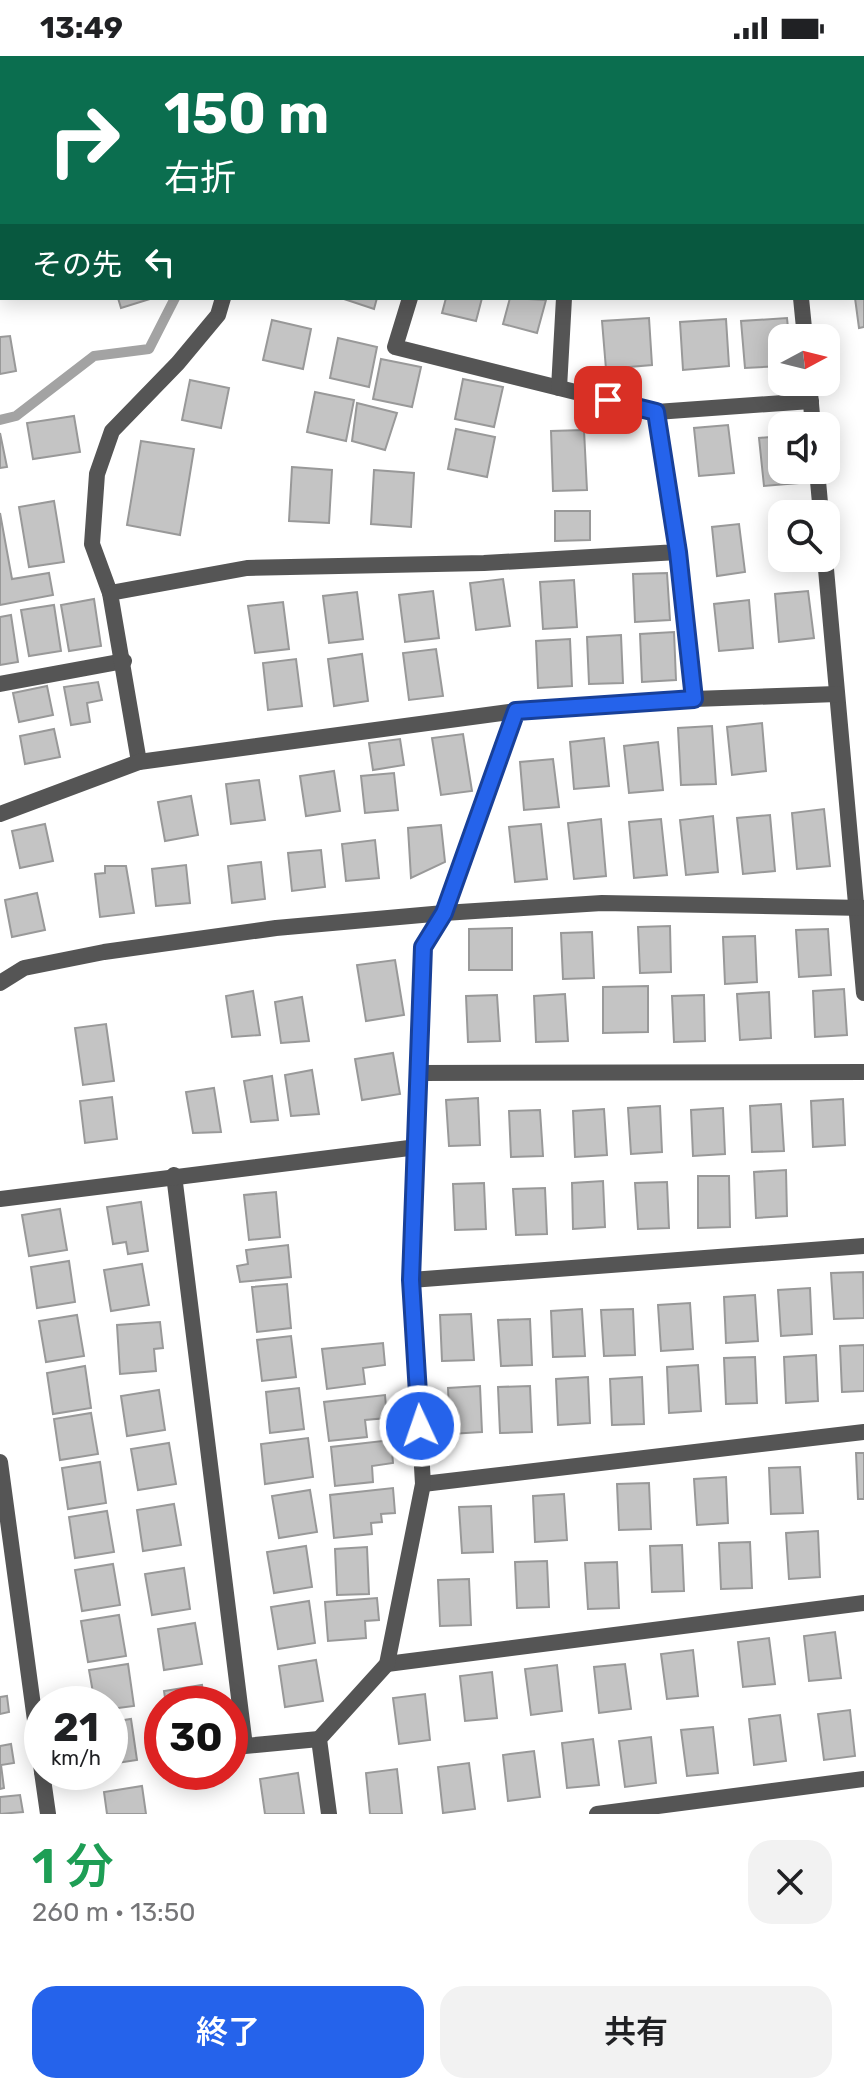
<!DOCTYPE html>
<html lang="ja">
<head>
<meta charset="utf-8">
<style>
  :root { --surface:#fff; --page:#f2f2f2; --text:#202124; --muted:#757577; --accent:#2563eb }
  body { margin:0; font-family:Rubik,"Noto Sans JP",sans-serif; background:var(--page); color:var(--text); height:100vh; display:flex; flex-direction:column; font-size:30px; white-space:nowrap }
  * { box-sizing:border-box; margin:0 }
  p { font-size:26px; color:var(--muted) }
  .icon { flex:none; width:44px; height:44px; fill:none; stroke:currentColor; stroke-width:2; stroke-linecap:round; stroke-linejoin:round }
  .map { position:relative; height:1758px; overflow:hidden }
  .sheet { display:flex; flex-direction:column; background:var(--surface); flex:1 }
  .sheet>* { flex:none }
  .banner { position:absolute; left:0px; top:0px; width:864px; height:244px; box-shadow:0 4px 20px #0003; background:#0b6e4f; color:#fff; overflow:hidden }
  .needle { width:52px; rotate:83deg }
  .fabs { position:absolute; left:768px; top:268px; display:grid; gap:16px }
  .fabs a { display:grid; place-items:center; width:72px; height:72px; border-radius:16px; background:var(--surface); box-shadow:0 4px 20px #0003; font-size:40px }
  .speed { position:absolute; left:24px; top:1630px; display:flex; gap:16px; font-size:40px; font-weight:700; text-align:center }
  .speed>* { display:grid; place-content:center; width:104px; height:104px; border-radius:50%; background:var(--surface); box-shadow:0 4px 20px #0003; line-height:1 }
  .speed small { font-size:20px; font-weight:400 }
  .speed .limit { border:12px solid #d22; background:#fff; color:#111 }
  .pin { position:absolute; display:grid; place-items:center; width:68px; height:68px; color:#fff; margin:-34px; border-radius:16px; box-shadow:0 4px 12px #0006 }
  .me { position:absolute; width:88px; margin:-44px; rotate:357deg; stroke-linejoin:round; filter:drop-shadow(0 0 6px #0008) }
  .turn { display:flex; align-items:center; gap:28px; height:168px; padding:0 32px; font-size:36px }
  .turn .icon { width:104px; height:104px; stroke-width:2.5 }
  .turn b { display:block; font-size:56px; line-height:68px }
  .then { display:flex; align-items:center; height:76px; padding:0 32px; background:#0003; gap:16px; font-size:30px }
  .round { display:grid; place-items:center; flex:none; width:84px; height:84px; border-radius:24px; background:var(--page) }
  .headline { display:flex; align-items:center; justify-content:space-between; height:136px; padding:0 32px }
  h1 { font-size:48px; font-weight:600; line-height:60px; color:#1e9e55 }
  .primary-button { display:flex; gap:16px; margin-top:auto; padding:16px 32px }
  .primary-button a { flex:1; height:92px; border-radius:24px; background:var(--accent); color:#fff; font-size:32px; font-weight:600; line-height:92px; text-align:center }
  .primary-button a+a { background:var(--page); color:var(--text) }
  .status { display:flex; justify-content:space-between; align-items:center; height:56px; padding:0 40px; background:var(--surface); direction:ltr }
  .status svg { height:22px; fill:currentColor }
  .map>svg:first-child { display:block }
  .lines { fill:none; stroke-linecap:round; stroke-linejoin:round }
  .stream { stroke:#a3a3a3; stroke-width:10 }
  .building { fill:#c4c4c4; stroke:#999; stroke-width:2 }
  .street { stroke:#555; stroke-width:16 }
  .secondary { stroke:#222; stroke-width:16 }
  .route-casing { stroke:#184099; stroke-width:20 }
  .route { stroke:#2563eb; stroke-width:14 }
</style>
</head>
<body>
<div class="status"><b>13:49</b><svg viewBox="0 0 49 12"><path d="M0 12V9h3v3zM5 12V6h3v6zM10 12V3h3v9zM15 12V0h3v12zM26 1h20v11H26zM47 4h2v5h-2z"/></svg></div>
<div class="map">
<svg width="864" height="1758" viewBox="0 0 864 1758">
  <rect width="100%" height="100%" fill="#fff"/>
  <g class="lines">
    <!-- stream -->
    <g class="stream">
      <polyline points="245,2 246,0"/>
      <polyline points="0,364 16,360 94,300 149,293 175,242"/>
    </g>
  </g>
  <!-- building -->
  <g class="building">
    <polygon points="864,227 864,271 859,272 855,242 862,242"/>
    <polygon points="118,242 153,242 121,252"/>
    <polygon points="341,242 377,242 374,253"/>
    <polygon points="446,242 482,242 476,265 442,257"/>
    <polygon points="510,242 546,244 537,277 503,268"/>
    <polygon points="649,262 652,309 606,313 602,265"/>
    <polygon points="787,262 789,282 782,282 782,310 745,312 741,265"/>
    <polygon points="726,263 729,310 683,314 680,266"/>
    <polygon points="272,264 311,273 303,313 263,304"/>
    <polygon points="10,280 16,315 0,318 0,281"/>
    <polygon points="338,282 377,291 369,331 330,322"/>
    <polygon points="381,303 421,311 412,351 373,343"/>
    <polygon points="463,323 503,331 494,371 455,363"/>
    <polygon points="190,324 229,332 221,372 182,364"/>
    <polygon points="315,336 354,344 346,385 307,376"/>
    <polygon points="357,347 397,357 385,394 352,385"/>
    <polygon points="74,360 80,396 33,403 27,367"/>
    <polygon points="728,369 734,417 699,420 694,372"/>
    <polygon points="456,373 495,381 487,421 448,413"/>
    <polygon points="584,374 587,434 553,435 551,375"/>
    <polygon points="0,377 7,411 0,412"/>
    <polygon points="782,380 782,414 797,414 798,427 764,430 759,382"/>
    <polygon points="141,385 194,393 180,479 127,469"/>
    <polygon points="292,411 332,414 329,467 289,465"/>
    <polygon points="374,414 414,417 411,471 371,468"/>
    <polygon points="54,445 64,506 29,511 19,451"/>
    <polygon points="806,454 807,458 782,458 782,502 803,502 777,505 772,457"/>
    <polygon points="555,455 590,455 590,484 555,485"/>
    <polygon points="0,457 12,523 49,517 53,539 0,549"/>
    <polygon points="739,468 745,516 717,520 712,471"/>
    <polygon points="667,517 670,564 635,566 633,518"/>
    <polygon points="503,523 510,570 476,574 470,527"/>
    <polygon points="574,524 577,571 543,573 540,526"/>
    <polygon points="433,535 439,582 405,586 399,539"/>
    <polygon points="808,535 814,582 779,586 775,538"/>
    <polygon points="357,536 363,583 329,587 323,540"/>
    <polygon points="94,543 101,590 69,595 61,549"/>
    <polygon points="749,544 753,592 719,595 714,548"/>
    <polygon points="283,546 289,593 255,597 248,550"/>
    <polygon points="54,549 61,595 29,600 21,554"/>
    <polygon points="11,559 18,606 0,609 0,561"/>
    <polygon points="674,576 676,624 642,626 640,578"/>
    <polygon points="621,579 623,627 589,628 587,581"/>
    <polygon points="570,583 572,630 538,632 536,585"/>
    <polygon points="436,593 443,640 409,644 403,597"/>
    <polygon points="362,598 368,645 334,650 328,603"/>
    <polygon points="296,603 302,650 268,654 263,607"/>
    <polygon points="98,626 102,644 87,647 90,666 71,669 64,631"/>
    <polygon points="47,630 53,659 19,666 13,637"/>
    <polygon points="762,667 766,715 732,719 727,671"/>
    <polygon points="712,670 716,728 681,729 678,672"/>
    <polygon points="54,673 60,701 25,708 20,680"/>
    <polygon points="463,678 472,735 441,739 432,682"/>
    <polygon points="604,682 609,730 574,733 570,686"/>
    <polygon points="400,683 404,709 373,714 369,687"/>
    <polygon points="658,686 663,734 629,737 624,690"/>
    <polygon points="553,703 559,751 524,754 520,706"/>
    <polygon points="334,715 340,755 306,760 300,720"/>
    <polygon points="394,717 398,754 365,757 361,720"/>
    <polygon points="259,724 265,764 231,768 226,728"/>
    <polygon points="191,740 198,779 165,785 158,746"/>
    <polygon points="824,753 830,810 797,813 792,757"/>
    <polygon points="770,759 775,815 743,818 737,762"/>
    <polygon points="713,760 718,816 686,819 680,764"/>
    <polygon points="601,763 606,820 574,823 568,767"/>
    <polygon points="661,763 667,819 634,822 629,766"/>
    <polygon points="45,768 53,805 20,812 12,775"/>
    <polygon points="541,768 547,823 515,826 509,771"/>
    <polygon points="441,769 445,806 411,822 408,772"/>
    <polygon points="375,784 379,822 346,825 342,788"/>
    <polygon points="321,794 325,831 292,835 288,797"/>
    <polygon points="261,806 265,843 232,847 228,810"/>
    <polygon points="186,809 190,847 156,850 152,813"/>
    <polygon points="105,810 126,810 134,857 100,861 95,818 105,817"/>
    <polygon points="37,837 45,874 12,881 5,844"/>
    <polygon points="670,870 671,916 640,917 638,871"/>
    <polygon points="512,872 512,914 469,914 469,873"/>
    <polygon points="828,873 831,919 799,921 796,874"/>
    <polygon points="592,876 594,922 563,923 561,877"/>
    <polygon points="755,880 757,926 725,928 723,881"/>
    <polygon points="395,904 404,959 366,965 357,909"/>
    <polygon points="648,930 648,976 603,977 603,931"/>
    <polygon points="844,933 847,979 815,981 813,935"/>
    <polygon points="253,935 260,979 232,981 226,940"/>
    <polygon points="769,936 771,982 740,984 737,938"/>
    <polygon points="565,938 568,985 536,986 534,940"/>
    <polygon points="497,939 500,985 468,986 466,940"/>
    <polygon points="704,939 705,985 674,986 672,940"/>
    <polygon points="302,941 309,985 281,987 275,946"/>
    <polygon points="106,968 114,1025 83,1029 75,972"/>
    <polygon points="393,997 400,1038 362,1044 355,1003"/>
    <polygon points="312,1014 319,1058 291,1060 285,1019"/>
    <polygon points="272,1020 278,1064 251,1066 244,1025"/>
    <polygon points="214,1032 221,1076 193,1077 186,1036"/>
    <polygon points="112,1041 117,1083 85,1087 80,1045"/>
    <polygon points="478,1042 480,1089 449,1090 446,1044"/>
    <polygon points="843,1043 845,1089 813,1091 811,1045"/>
    <polygon points="781,1048 784,1095 752,1096 750,1050"/>
    <polygon points="660,1050 662,1096 631,1098 628,1052"/>
    <polygon points="723,1052 725,1098 693,1100 691,1054"/>
    <polygon points="604,1053 607,1099 575,1101 573,1055"/>
    <polygon points="540,1054 543,1100 511,1101 509,1055"/>
    <polygon points="786,1114 787,1160 756,1162 754,1116"/>
    <polygon points="698,1120 729,1120 730,1171 698,1172"/>
    <polygon points="603,1125 605,1171 573,1173 572,1127"/>
    <polygon points="667,1126 669,1172 638,1173 635,1127"/>
    <polygon points="484,1127 486,1173 455,1174 453,1128"/>
    <polygon points="545,1132 547,1178 516,1179 513,1133"/>
    <polygon points="276,1136 280,1181 249,1184 244,1139"/>
    <polygon points="141,1146 148,1195 128,1198 126,1186 113,1188 107,1151"/>
    <polygon points="60,1153 67,1194 29,1200 22,1159"/>
    <polygon points="288,1189 291,1221 240,1226 237,1210 248,1208 246,1194"/>
    <polygon points="69,1205 75,1246 37,1252 31,1211"/>
    <polygon points="142,1208 149,1249 111,1255 104,1214"/>
    <polygon points="863,1216 864,1262 834,1263 831,1217"/>
    <polygon points="287,1228 291,1272 257,1276 252,1231"/>
    <polygon points="810,1232 812,1278 781,1280 778,1234"/>
    <polygon points="755,1239 758,1285 726,1287 724,1241"/>
    <polygon points="690,1247 693,1293 661,1295 658,1249"/>
    <polygon points="582,1253 585,1300 553,1301 551,1255"/>
    <polygon points="633,1253 635,1299 604,1300 601,1254"/>
    <polygon points="471,1258 474,1304 442,1305 440,1259"/>
    <polygon points="77,1259 84,1300 46,1306 39,1265"/>
    <polygon points="530,1263 532,1309 501,1310 498,1264"/>
    <polygon points="160,1266 163,1292 154,1293 156,1315 120,1318 117,1269"/>
    <polygon points="291,1280 296,1321 262,1325 257,1284"/>
    <polygon points="383,1287 385,1309 363,1312 365,1328 327,1333 322,1293"/>
    <polygon points="864,1289 864,1335 842,1336 840,1290"/>
    <polygon points="816,1299 818,1345 786,1347 784,1301"/>
    <polygon points="755,1301 757,1347 726,1348 724,1302"/>
    <polygon points="698,1309 701,1355 669,1357 667,1311"/>
    <polygon points="85,1310 91,1352 53,1358 47,1317"/>
    <polygon points="588,1321 590,1367 558,1369 556,1323"/>
    <polygon points="642,1321 644,1368 612,1369 610,1323"/>
    <polygon points="480,1330 482,1376 450,1378 448,1332"/>
    <polygon points="530,1330 532,1376 500,1377 498,1331"/>
    <polygon points="299,1332 304,1373 270,1377 266,1336"/>
    <polygon points="159,1334 165,1374 127,1380 121,1340"/>
    <polygon points="385,1339 387,1362 365,1364 367,1381 329,1385 324,1346"/>
    <polygon points="91,1357 98,1398 60,1404 54,1363"/>
    <polygon points="308,1382 313,1421 265,1428 261,1388"/>
    <polygon points="391,1384 393,1407 372,1410 373,1426 335,1430 331,1391"/>
    <polygon points="169,1387 176,1428 138,1434 131,1393"/>
    <polygon points="856,1397 864,1397 864,1443 858,1443"/>
    <polygon points="100,1406 106,1447 68,1453 62,1412"/>
    <polygon points="800,1411 803,1457 771,1458 769,1412"/>
    <polygon points="726,1421 728,1467 697,1469 694,1423"/>
    <polygon points="649,1427 651,1473 619,1474 617,1428"/>
    <polygon points="393,1432 395,1457 381,1458 382,1466 371,1467 372,1478 334,1482 330,1439"/>
    <polygon points="310,1434 317,1476 279,1482 272,1440"/>
    <polygon points="564,1438 567,1484 535,1486 533,1440"/>
    <polygon points="174,1448 181,1489 143,1495 137,1454"/>
    <polygon points="491,1450 493,1496 462,1497 459,1451"/>
    <polygon points="107,1455 114,1496 75,1502 69,1461"/>
    <polygon points="818,1475 820,1521 789,1523 786,1477"/>
    <polygon points="750,1486 752,1532 721,1533 719,1487"/>
    <polygon points="682,1489 684,1535 652,1536 650,1490"/>
    <polygon points="306,1490 312,1531 274,1537 267,1496"/>
    <polygon points="367,1491 369,1538 337,1539 335,1493"/>
    <polygon points="547,1505 549,1551 517,1552 515,1506"/>
    <polygon points="617,1506 619,1552 588,1553 585,1507"/>
    <polygon points="113,1508 120,1549 82,1555 75,1514"/>
    <polygon points="184,1512 190,1553 152,1559 145,1518"/>
    <polygon points="469,1523 471,1569 440,1570 438,1524"/>
    <polygon points="377,1542 379,1564 365,1565 366,1582 328,1585 325,1546"/>
    <polygon points="309,1545 315,1587 278,1593 271,1551"/>
    <polygon points="119,1559 126,1600 88,1606 81,1565"/>
    <polygon points="195,1567 202,1608 164,1614 158,1573"/>
    <polygon points="835,1576 841,1622 809,1625 804,1580"/>
    <polygon points="769,1582 775,1628 743,1631 738,1586"/>
    <polygon points="693,1594 698,1640 667,1643 661,1598"/>
    <polygon points="316,1604 323,1645 285,1651 279,1610"/>
    <polygon points="128,1608 134,1650 110,1653 110,1648 95,1648 89,1614"/>
    <polygon points="625,1608 631,1653 599,1657 594,1611"/>
    <polygon points="557,1609 562,1655 531,1659 525,1613"/>
    <polygon points="492,1616 497,1662 465,1665 460,1620"/>
    <polygon points="202,1629 205,1648 166,1648 164,1635"/>
    <polygon points="425,1638 430,1684 399,1688 393,1642"/>
    <polygon points="7,1640 9,1656 0,1658 0,1641"/>
    <polygon points="850,1654 855,1700 824,1704 818,1658"/>
    <polygon points="780,1659 786,1705 754,1709 749,1663"/>
    <polygon points="131,1663 137,1704 110,1708 110,1666"/>
    <polygon points="713,1671 718,1717 687,1720 681,1674"/>
    <polygon points="651,1681 656,1727 625,1731 619,1685"/>
    <polygon points="593,1683 599,1729 567,1732 562,1687"/>
    <polygon points="11,1688 14,1707 1,1709 4,1732 0,1733 0,1690"/>
    <polygon points="534,1695 540,1741 508,1745 503,1699"/>
    <polygon points="469,1707 475,1753 443,1757 438,1711"/>
    <polygon points="397,1713 402,1758 370,1758 366,1717"/>
    <polygon points="298,1717 304,1758 265,1758 260,1723"/>
    <polygon points="142,1730 146,1758 107,1758 104,1736"/>
    <polygon points="20,1739 23,1756 0,1758 0,1741"/>
  </g>
  <g class="lines">
    <!-- street -->
    <g class="street">
      <polyline points="642,0 648,2"/>
      <polyline points="282,2 282,0"/>
      <polyline points="482,2 483,0"/>
      <polyline points="575,2 575,0"/>
      <polyline points="862,76 864,77"/>
      <polyline points="410,242 395,291 656,356"/>
      <polyline points="801,242 805,282"/>
      <polyline points="809,326 813,370"/>
      <polyline points="559,332 564,242"/>
      <polyline points="817,414 821,458"/>
      <polyline points="678,496 694,643"/>
      <polyline points="825,502 864,937"/>
      <polyline points="110,537 92,488 97,418 112,375 178,307 218,259 223,242"/>
      <polyline points="0,628 124,605"/>
      <polyline points="139,706 110,537 247,512 484,507 678,496 656,356 811,345"/>
      <polyline points="0,758 139,706 516,655"/>
      <polyline points="0,927 24,912 104,896 276,872 444,857 602,847 864,852"/>
      <polyline points="419,1017 864,1016"/>
      <polyline points="174,1119 245,1690 319,1683"/>
      <polyline points="0,1143 417,1091"/>
      <polyline points="411,1224 864,1190"/>
      <polyline points="0,1406 42,1716"/>
      <polyline points="423,1428 864,1376"/>
      <polyline points="387,1608 864,1547"/>
      <polyline points="42,1716 48,1758"/>
      <polyline points="329,1758 319,1683 387,1608 423,1428 411,1224 423,891 444,857 516,655 694,643 837,638"/>
      <polyline points="597,1758 864,1723"/>
    </g>
    <!-- secondary -->
    <g class="secondary">
      <polyline points="60,2 61,0"/>
      <polyline points="0,144 2,140"/>
    </g>
  </g>
  <g class="lines">
    <!-- route casing -->
    <g class="route-casing">
      <polyline id="route" points="420,1370 411,1224 423,891 444,857 516,655 694,643 678,496 656,356 608,344"/>
    </g>
    <!-- route -->
    <use href="#route" class="route"/>
  </g>
</svg>
<div class="fabs">
<a><svg class="needle" viewBox="-14 -14 28 28"><path d="M0-13l5 13h-10z" fill="#e53935"/><path d="M0 13l5-13h-10z" fill="#757577"/></svg></a>
<a><svg class="icon" aria-label="sound" viewBox="0 0 24 24"><path d="M4 9h4l5-4v14l-5-4H4zM17 9q2 3 0 6"/></svg></a>
<a><svg class="icon" aria-label="search" viewBox="0 0 24 24"><circle cx="10" cy="10" r="6"/><path d="M15 15l6 6"/></svg></a>
</div>
<div class="speed"><div>21<small>km/h</small></div><div class="limit">30</div></div>
<div class="pin" style="left:608px;top:344px;background:#d93025"><svg class="icon" aria-label="arrive" viewBox="0 0 24 24"><path d="M6 21V4h12l-3 4 3 4H6"/></svg></div>
<svg class="me" style="left:420px;top:1370px" viewBox="-20 -20 40 40"><circle r="17" fill="#2563eb" stroke="#fff" stroke-width="3"/><path d="M0-11L8 9 0 5-8 9z" fill="#fff"/></svg>
<div class="banner">
<div class="turn"><svg class="icon" aria-label="right" viewBox="0 0 24 24"><path d="M7 20v-9h11M14 6l5 5-5 5"/></svg><div><b>150 m</b>右折</div></div>
<div class="then">その先<svg class="icon" aria-label="left" viewBox="0 0 24 24"><path d="M17 20v-9H6M10 6l-5 5 5 5"/></svg></div>
</div>
</div>
<section class="sheet">
<div class="headline"><div><h1>1 分</h1><p>260 m · 13:50</p></div><a class="round"><svg class="icon" aria-label="close" viewBox="0 0 24 24"><path d="M6 6l12 12M18 6L6 18"/></svg></a></div>
<div class="primary-button"><a>終了</a><a>共有</a></div>
</section>
</body>
</html>
